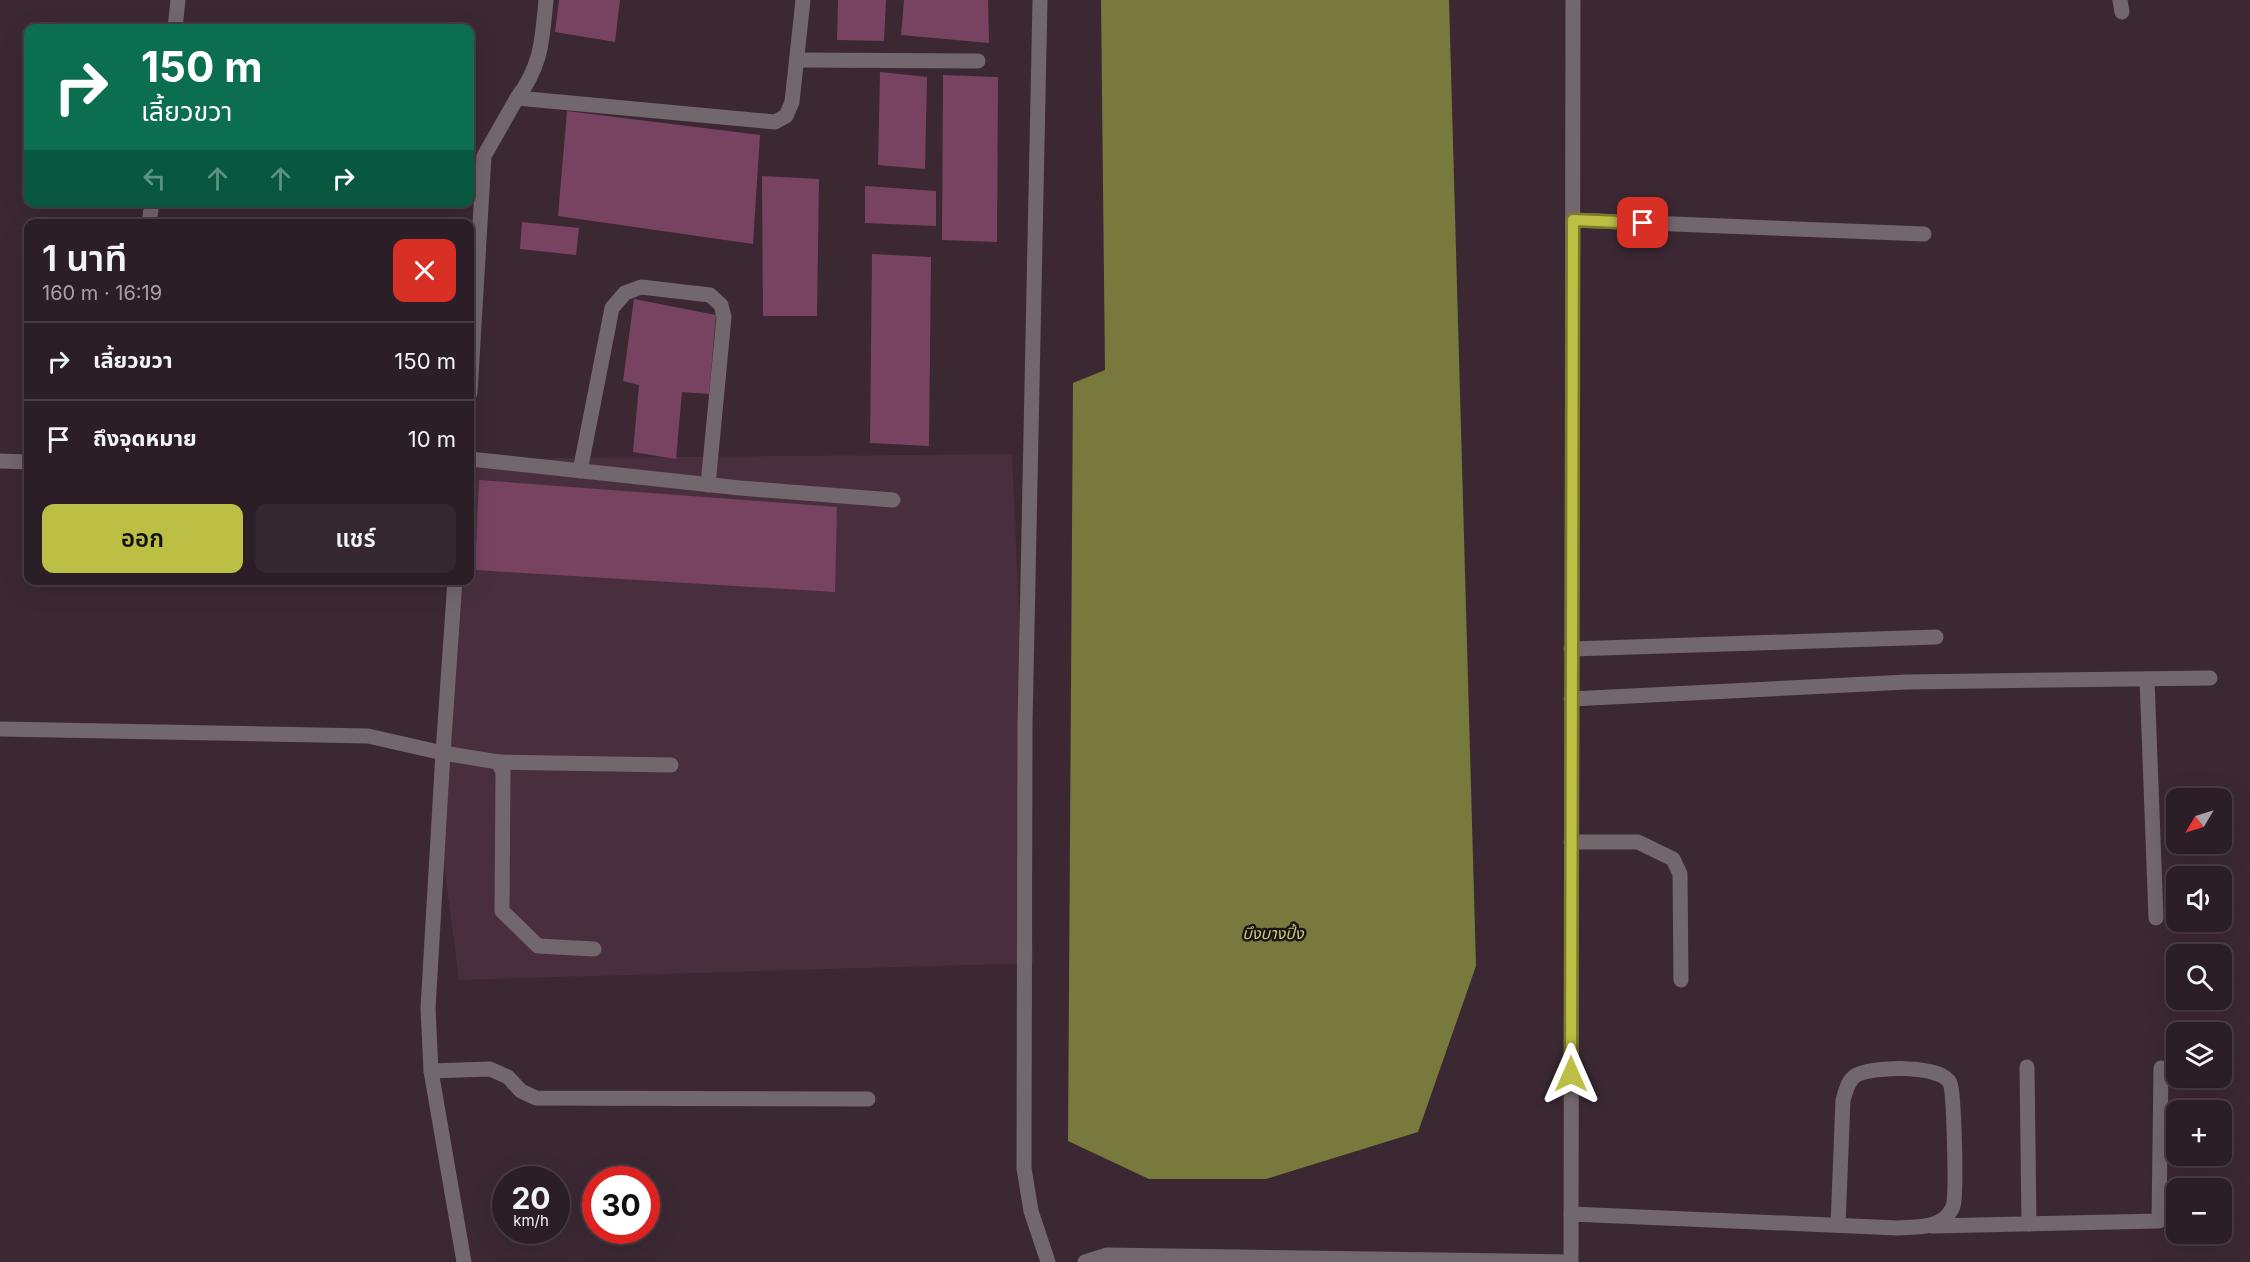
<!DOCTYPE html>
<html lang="th">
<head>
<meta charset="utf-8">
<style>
  :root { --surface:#2c1e26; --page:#34272e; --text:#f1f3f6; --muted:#a6a2a7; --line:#483c43; --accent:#bcbf44 }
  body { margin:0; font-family:Inter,"Noto Sans Thai",sans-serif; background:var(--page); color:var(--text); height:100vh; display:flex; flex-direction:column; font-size:22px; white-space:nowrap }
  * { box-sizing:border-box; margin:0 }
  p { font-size:20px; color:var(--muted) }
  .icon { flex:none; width:33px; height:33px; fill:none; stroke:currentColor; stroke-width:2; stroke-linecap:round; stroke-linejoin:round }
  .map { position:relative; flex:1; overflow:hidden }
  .side { position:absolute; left:24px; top:219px; width:450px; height:366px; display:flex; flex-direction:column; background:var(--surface); border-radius:12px; box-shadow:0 6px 24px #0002,0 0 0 2px var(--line) }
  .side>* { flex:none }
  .hud { position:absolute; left:24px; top:24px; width:450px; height:183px; border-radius:12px; box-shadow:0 6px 24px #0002,0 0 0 2px var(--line); background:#0b6e4f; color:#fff; overflow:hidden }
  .needle { width:39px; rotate:232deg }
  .tools { position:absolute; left:2166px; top:788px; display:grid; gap:12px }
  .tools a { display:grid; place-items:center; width:66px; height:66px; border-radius:12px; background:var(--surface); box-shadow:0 6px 24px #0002,0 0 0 2px var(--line); font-size:30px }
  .speed { position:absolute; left:492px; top:1166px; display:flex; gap:12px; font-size:30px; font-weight:700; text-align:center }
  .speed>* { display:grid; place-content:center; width:78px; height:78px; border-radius:50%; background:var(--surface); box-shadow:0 6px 24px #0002,0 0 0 2px var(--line); line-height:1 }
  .speed small { font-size:15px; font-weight:400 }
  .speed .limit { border:9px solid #d22; background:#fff; color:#111 }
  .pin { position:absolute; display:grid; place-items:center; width:51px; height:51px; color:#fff; margin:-26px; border-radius:12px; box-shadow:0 3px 9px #0006 }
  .me { position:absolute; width:66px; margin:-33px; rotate:0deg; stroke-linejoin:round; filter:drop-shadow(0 0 4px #0008) }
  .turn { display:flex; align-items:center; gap:21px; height:126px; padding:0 18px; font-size:27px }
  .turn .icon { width:78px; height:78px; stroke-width:2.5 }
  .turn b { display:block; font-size:42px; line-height:51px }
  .lanes { display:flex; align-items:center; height:57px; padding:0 18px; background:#0003; justify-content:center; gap:30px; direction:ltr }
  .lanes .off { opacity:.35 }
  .round { display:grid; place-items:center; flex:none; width:63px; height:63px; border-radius:12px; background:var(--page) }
  .summary { display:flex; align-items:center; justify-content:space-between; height:102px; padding:0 18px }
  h1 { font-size:36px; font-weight:600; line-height:45px }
  .primary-button { display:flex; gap:12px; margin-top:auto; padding:12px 18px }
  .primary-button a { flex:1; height:69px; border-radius:12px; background:var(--accent); color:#111; font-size:24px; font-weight:600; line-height:69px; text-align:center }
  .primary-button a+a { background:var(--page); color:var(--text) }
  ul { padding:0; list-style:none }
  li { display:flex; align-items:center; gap:18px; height:78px; padding:0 18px; border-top:2px solid var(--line) }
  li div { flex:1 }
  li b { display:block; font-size:22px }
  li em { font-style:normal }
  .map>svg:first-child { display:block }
  .built { fill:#492f3d }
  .water { fill:#777a3c }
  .building { fill:#784361 }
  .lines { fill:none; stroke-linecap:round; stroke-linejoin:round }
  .service { stroke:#71676c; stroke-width:15 }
  .minor { stroke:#71676c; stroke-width:15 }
  .route-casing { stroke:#7a7c2c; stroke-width:15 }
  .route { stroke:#bcbf44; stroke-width:10 }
  .labels { text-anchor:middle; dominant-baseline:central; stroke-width:5; stroke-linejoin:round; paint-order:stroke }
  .water-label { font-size:16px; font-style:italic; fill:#c6ca70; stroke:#1d1419 }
</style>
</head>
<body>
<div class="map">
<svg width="2250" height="1262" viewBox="0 0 2250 1262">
  <rect width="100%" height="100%" fill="#3b2833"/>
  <!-- built -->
  <polygon class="built" points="1012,454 1034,963 459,980 439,827 457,581 470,580 470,459"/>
  <!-- water -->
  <polygon class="water" points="1101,0 1449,0 1476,966 1418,1132 1266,1179 1149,1179 1068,1141 1073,383 1105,370"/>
  <!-- building -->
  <g class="building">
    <polygon points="559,0 620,0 615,42 555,32"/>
    <polygon points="838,0 886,0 884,41 837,40"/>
    <polygon points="904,0 988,0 989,43 901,35"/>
    <polygon points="880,72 927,77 925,169 878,165"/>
    <polygon points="943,75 998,77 997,242 942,240"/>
    <polygon points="567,111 760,135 753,244 558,216"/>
    <polygon points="762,176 819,179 817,316 763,316"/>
    <polygon points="865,186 936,191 936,226 865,223"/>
    <polygon points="522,222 579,228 576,255 520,249"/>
    <polygon points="872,254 931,257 929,446 870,443"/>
    <polygon points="634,299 716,315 709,394 682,392 676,459 633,452 639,385 623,381"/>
    <polygon points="479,480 837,507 835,592 475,570"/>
  </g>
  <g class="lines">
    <!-- service -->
    <g class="service">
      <polyline points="2120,0 2122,12"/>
      <polyline points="797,60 978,61"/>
      <polyline points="517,98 775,122 786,116 792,102 803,0"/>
      <path d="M517,98c25,-33 25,-58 29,-98"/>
      <polyline points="1573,220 1924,234"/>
      <polyline points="470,459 740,488 893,500"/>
      <polyline points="580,471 612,308 625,293 641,287 710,295 721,305 724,317 708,485"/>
      <polyline points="1571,649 1936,637"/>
      <polyline points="2147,679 2156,918"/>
      <polyline points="1571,699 1907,682 2210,678"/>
      <polyline points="0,729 368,736 443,753 498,762 503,772 502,911 538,946 594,949"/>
      <polyline points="498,762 671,765"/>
      <polyline points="1571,842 1638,842 1673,859 1680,874 1681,980"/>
      <polyline points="2027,1067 2029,1224"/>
      <polyline points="431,1071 490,1069 508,1077 521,1091 536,1098 868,1099"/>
      <path d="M1571,1214l327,14c14,-1 32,0 44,-8 4,-2 10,-10 11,-14 4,-10 1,-114 -3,-123 -9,-19 -80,-17 -95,-7 -8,6 -9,15 -12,24l-5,125"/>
      <polyline points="1932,1226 2159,1221 2161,1068"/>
    </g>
    <!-- minor -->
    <g class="minor">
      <polyline points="1040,0 1025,724 1024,1168 1031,1211 1048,1262"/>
      <polyline points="175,28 178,0"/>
      <polyline points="149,224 152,202"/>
      <polyline points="470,393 484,156 517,98"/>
      <polyline points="0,461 28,462"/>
      <polyline points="455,580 443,753 428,1008 431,1071 464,1262"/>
      <polyline points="1085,1262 1107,1255 1571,1262"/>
      <polyline points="1571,1262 1573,0"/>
    </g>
  </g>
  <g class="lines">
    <!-- route casing -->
    <g class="route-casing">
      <polyline id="route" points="1571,1074 1573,220 1643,223"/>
    </g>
    <!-- route -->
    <use href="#route" class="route"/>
  </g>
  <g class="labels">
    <!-- water labels -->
    <g class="water-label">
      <text x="1273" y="933">บึงบางปิ้ง</text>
    </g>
  </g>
</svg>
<div class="tools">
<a><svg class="needle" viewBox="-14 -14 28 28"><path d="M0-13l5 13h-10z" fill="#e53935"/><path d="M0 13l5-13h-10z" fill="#a6a2a7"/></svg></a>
<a><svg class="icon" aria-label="sound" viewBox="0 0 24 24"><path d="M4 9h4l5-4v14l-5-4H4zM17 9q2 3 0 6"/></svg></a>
<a><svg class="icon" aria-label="search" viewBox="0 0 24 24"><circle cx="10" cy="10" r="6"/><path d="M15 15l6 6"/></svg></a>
<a><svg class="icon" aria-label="layers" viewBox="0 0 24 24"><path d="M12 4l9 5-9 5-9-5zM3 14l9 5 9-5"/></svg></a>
<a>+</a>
<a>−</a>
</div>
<div class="speed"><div>20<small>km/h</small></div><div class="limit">30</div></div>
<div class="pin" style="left:1643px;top:223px;background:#d93025"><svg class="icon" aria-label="arrive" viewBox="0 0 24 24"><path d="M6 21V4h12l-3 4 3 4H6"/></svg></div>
<svg class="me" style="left:1571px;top:1074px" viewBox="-20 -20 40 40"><path d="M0-17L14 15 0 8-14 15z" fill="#bcbf44" stroke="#fff" stroke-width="4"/></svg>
<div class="hud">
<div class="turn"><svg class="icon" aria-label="right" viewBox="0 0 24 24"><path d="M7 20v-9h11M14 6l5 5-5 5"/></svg><div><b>150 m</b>เลี้ยวขวา</div></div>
<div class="lanes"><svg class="icon off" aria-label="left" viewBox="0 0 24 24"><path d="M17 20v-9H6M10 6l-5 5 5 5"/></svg><svg class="icon off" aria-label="ahead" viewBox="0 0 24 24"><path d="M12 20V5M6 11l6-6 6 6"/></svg><svg class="icon off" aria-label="ahead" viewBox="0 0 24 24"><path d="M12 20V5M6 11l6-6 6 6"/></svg><svg class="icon" aria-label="right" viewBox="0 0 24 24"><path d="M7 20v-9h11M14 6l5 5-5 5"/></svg></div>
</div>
<section class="side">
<div class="summary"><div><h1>1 นาที</h1><p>160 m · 16:19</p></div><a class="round" style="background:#d93025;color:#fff"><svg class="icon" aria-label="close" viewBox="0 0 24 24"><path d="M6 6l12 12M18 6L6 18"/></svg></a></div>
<ul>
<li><svg class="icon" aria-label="right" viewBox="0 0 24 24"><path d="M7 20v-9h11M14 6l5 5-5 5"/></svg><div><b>เลี้ยวขวา</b></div><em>150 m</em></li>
<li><svg class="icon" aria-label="arrive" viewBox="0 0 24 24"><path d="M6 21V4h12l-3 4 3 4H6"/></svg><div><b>ถึงจุดหมาย</b></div><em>10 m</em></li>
</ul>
<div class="primary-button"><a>ออก</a><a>แชร์</a></div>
</section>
</div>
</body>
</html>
